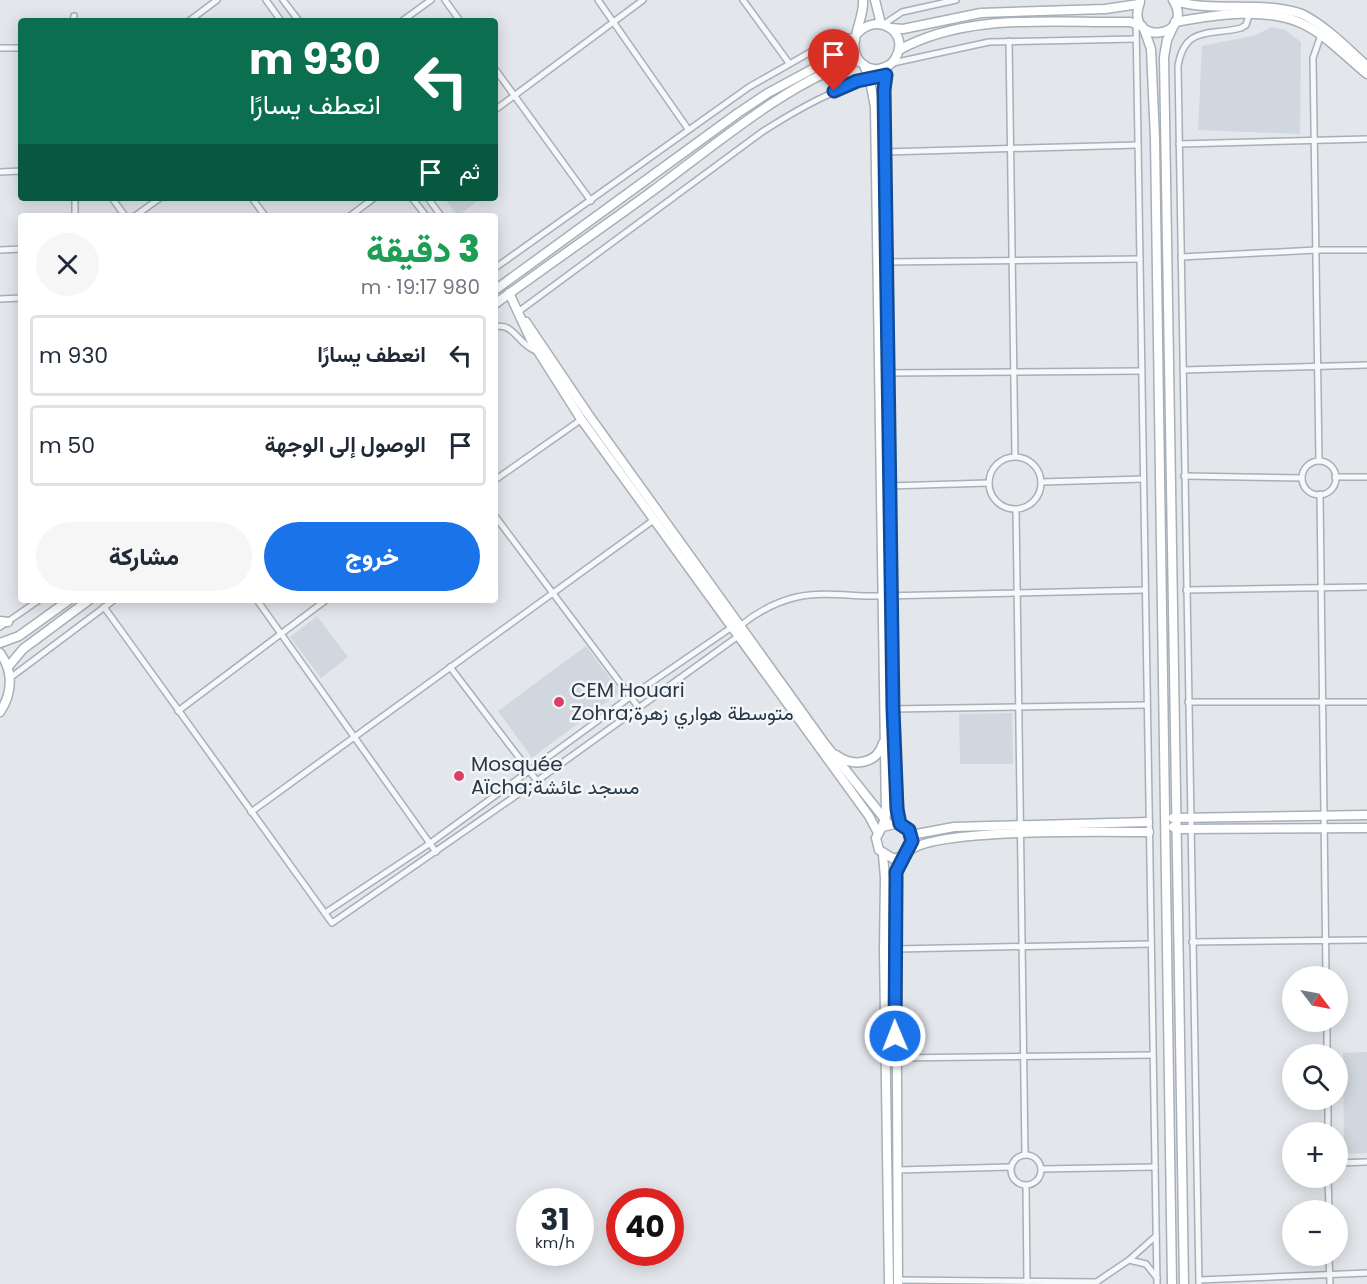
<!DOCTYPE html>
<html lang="ar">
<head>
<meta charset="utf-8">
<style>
  :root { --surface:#fff; --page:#f6f6f7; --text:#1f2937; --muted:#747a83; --line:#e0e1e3; --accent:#1a73e8 }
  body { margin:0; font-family:Poppins,Vazirmatn,sans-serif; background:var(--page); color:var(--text); direction:rtl; height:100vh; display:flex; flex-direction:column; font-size:22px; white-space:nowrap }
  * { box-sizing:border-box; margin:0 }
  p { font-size:20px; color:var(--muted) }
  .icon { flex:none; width:33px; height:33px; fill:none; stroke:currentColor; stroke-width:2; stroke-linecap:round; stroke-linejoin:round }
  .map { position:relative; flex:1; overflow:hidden; direction:ltr }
  .panel { position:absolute; left:18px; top:213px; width:480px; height:390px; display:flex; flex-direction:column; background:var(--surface); border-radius:6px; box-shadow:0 3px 15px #0003; direction:rtl }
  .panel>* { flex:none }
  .top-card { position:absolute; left:18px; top:18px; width:480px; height:183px; border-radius:6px; box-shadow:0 3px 15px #0003; direction:rtl; background:#0b6e4f; color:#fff; overflow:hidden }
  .needle { width:39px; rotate:122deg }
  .fabs { position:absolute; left:1282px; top:966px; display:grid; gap:12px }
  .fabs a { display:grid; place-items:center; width:66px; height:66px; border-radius:50%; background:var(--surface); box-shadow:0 3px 15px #0003; font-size:30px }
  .speed { position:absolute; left:516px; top:1188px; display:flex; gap:12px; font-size:30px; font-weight:700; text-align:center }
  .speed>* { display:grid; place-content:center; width:78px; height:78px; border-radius:50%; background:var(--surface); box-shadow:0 3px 15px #0003; line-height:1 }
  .speed small { font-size:15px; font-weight:400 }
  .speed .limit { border:9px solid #d22; background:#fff; color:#111 }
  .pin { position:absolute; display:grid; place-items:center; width:51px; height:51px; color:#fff; margin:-62px -26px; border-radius:50% 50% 50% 0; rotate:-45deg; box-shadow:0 0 6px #0007 }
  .pin .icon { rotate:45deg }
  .me { position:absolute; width:66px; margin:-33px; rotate:359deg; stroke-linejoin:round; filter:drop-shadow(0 0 4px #0008) }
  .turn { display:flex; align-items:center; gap:21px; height:126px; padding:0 18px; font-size:27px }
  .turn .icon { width:78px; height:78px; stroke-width:2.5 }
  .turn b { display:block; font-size:42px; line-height:51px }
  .then { display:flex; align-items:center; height:57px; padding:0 18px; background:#0003; gap:12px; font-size:22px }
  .round { display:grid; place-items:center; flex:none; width:63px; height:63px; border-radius:32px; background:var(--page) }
  .summary { display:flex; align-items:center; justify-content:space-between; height:102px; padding:0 18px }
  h1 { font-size:36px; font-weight:800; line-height:45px; color:#1e9e55 }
  .cta { display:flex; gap:12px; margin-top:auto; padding:12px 18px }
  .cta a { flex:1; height:69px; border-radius:36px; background:var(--accent); color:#fff; font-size:24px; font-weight:800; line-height:69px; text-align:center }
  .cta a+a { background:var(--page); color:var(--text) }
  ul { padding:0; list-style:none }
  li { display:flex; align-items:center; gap:18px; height:81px; margin:0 12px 9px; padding:0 6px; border:3px solid var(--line); border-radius:6px }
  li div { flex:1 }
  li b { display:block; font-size:22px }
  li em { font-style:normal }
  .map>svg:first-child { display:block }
  .built { fill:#d1d7de }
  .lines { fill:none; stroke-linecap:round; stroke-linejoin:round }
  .street-casing { stroke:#a7afb7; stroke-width:8 }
  .secondary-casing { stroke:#a7afb7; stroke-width:11 }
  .street { stroke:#f6f8fa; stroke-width:5 }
  .secondary { stroke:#fff; stroke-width:8 }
  .route-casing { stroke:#114b97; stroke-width:15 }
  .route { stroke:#1a73e8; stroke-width:10 }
  .poi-dot { fill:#da3f67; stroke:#f3f6f9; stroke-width:2 }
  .labels { text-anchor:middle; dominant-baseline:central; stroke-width:5; stroke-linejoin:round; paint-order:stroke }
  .poi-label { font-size:20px; fill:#293746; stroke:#f3f6f9; text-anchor:start }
</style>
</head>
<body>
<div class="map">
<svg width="1367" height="1284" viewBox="0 0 1367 1284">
  <rect width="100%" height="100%" fill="#e3e7ec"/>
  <!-- built -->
  <g class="built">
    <polygon points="1271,27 1285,30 1301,42 1300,134 1198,130 1202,46 1256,35"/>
    <polygon points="444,198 481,198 458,216"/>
    <polygon points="317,616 348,657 321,678 290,637"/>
    <polygon points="586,646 620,692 532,758 498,711"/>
    <polygon points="1012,713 1013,764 960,764 959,714"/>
    <polygon points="1367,1052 1367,1153 1344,1154 1343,1053"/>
  </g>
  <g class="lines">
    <!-- street casing -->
    <g class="street-casing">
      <g id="street">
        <polyline points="266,0 281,21"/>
        <polyline points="283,0 299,21"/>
        <polyline points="445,0 460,21"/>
        <polyline points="598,0 688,129"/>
        <polyline points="743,0 789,63"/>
        <polyline points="73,21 74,16"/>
        <polyline points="189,21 217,0"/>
        <polyline points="402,21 431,0"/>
        <polyline points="1136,21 1157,1284"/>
        <polyline points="884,24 902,12 956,0"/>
        <polyline points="1009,41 1015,456"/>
        <polyline points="0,48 21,48"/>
        <polyline points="893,63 989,42 1136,39"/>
        <polyline points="495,69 591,201"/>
        <polyline points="495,110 643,0"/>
        <polyline points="1179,144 1367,139"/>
        <polyline points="885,152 1138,145"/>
        <polyline points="0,172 21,171"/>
        <polyline points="75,198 75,216"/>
        <polyline points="112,198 125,216"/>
        <polyline points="252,198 265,216"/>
        <polyline points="412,198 426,216"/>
        <polyline points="428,198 441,216"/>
        <polyline points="135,216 160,198"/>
        <polyline points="350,216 374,198"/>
        <polyline points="0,250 21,249"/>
        <polyline points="1181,257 1316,250 1367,250"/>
        <polyline points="885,262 1140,259"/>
        <polyline points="495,268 749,87 837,37 856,37"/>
        <polyline points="0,299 21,298"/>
        <path d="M518,312l244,-180c39,-25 78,-47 124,-57"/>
        <path d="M495,327c19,-5 22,17 41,24"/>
        <polyline points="1183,370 1367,365"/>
        <polyline points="886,373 1142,371"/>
        <circle cx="1015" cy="483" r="26"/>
        <polyline points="1319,461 1313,58 1322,32"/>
        <circle cx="1319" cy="478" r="17"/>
        <polyline points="1184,476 1302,478"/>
        <polyline points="1335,477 1367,477"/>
        <polyline points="495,480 582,419"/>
        <polyline points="1041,482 1143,479"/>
        <polyline points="888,486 988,483"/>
        <polyline points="1320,494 1326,976"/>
        <polyline points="1016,510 1025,1155"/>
        <polyline points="495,516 639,708"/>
        <polyline points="1186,590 1367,587"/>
        <polyline points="257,600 436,852"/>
        <polyline points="104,607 332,923 537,781 737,637 738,633"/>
        <path d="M740,626c16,-13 35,-24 57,-29 28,-6 57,0 86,-1 88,-2 175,-4 262,-6"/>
        <polyline points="0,627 39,600"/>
        <polyline points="450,667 537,781"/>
        <polyline points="10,678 114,600"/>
        <polyline points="1188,702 1367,702"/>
        <polyline points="891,709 1146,705"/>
        <polyline points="178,711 326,600"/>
        <polyline points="251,812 655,519"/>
        <polyline points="325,913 429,844 630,697 732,627"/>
        <polyline points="1192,942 1367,940"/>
        <polyline points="896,949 1151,944"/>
        <polyline points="1327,1022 1327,1054"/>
        <polyline points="895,1058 1153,1055"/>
        <polyline points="1328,1100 1328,1132"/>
        <circle cx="1026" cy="1170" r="15"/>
        <polyline points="1338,1163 1367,1162"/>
        <polyline points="1041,1169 1155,1167"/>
        <polyline points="897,1170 1011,1167"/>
        <polyline points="1328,1178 1329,1210"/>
        <polyline points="1026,1185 1027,1282"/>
        <polyline points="1156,1236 1129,1260 1146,1264 1157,1278"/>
        <polyline points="1329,1256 1330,1284"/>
        <polyline points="897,1280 1097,1282"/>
        <polyline points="1199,1280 1367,1273"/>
        <polyline points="1095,1283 1129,1260"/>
        <path d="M1199,1284l-21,-1218c7,-41 32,-30 63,-38l5,-3 3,-10"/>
      </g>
    </g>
    <!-- secondary casing -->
    <g class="secondary-casing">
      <g id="secondary">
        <polyline points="875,0 881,24"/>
        <path d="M1174,1c41,12 90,-1 128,13 24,12 45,34 65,52"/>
        <path d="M1140,2c-17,45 57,37 33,-2"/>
        <path d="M1175,22c38,-7 94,-16 130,3 23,12 42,33 62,49"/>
        <polyline points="1174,25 1167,40 1164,57 1184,1284"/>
        <polyline points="891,28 903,29 981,13 1105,9 1139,4"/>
        <polyline points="1144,29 1151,49 1155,139 1172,1284"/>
        <path d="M857,34c20,-23 53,-2 39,23 -3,6 -8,10 -14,11 -6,2 -13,1 -18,-3 -22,-15 1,-44 -1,-65"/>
        <path d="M899,50c68,-38 156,-27 231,-28l12,4"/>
        <polyline points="864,65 870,81 875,107 886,815 882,827"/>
        <polyline points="887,66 884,90 893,709 900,823"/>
        <polyline points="495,290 738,113 768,93 844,52 854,40"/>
        <polyline points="509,293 531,340 581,419 869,816 878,833"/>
        <path d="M495,304c53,-39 107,-76 160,-115 52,-38 143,-115 204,-128"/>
        <polyline points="526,322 588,414 825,744 887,822"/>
        <polyline points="0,621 8,622"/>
        <polyline points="0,643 19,636 69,600"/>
        <path d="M0,653c14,19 12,41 0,59"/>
        <polyline points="8,667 23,649 89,600"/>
        <path d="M836,755c16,12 41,10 47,-12"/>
        <polyline points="1173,818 1367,815"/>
        <polyline points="1173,827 1176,829 1367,828"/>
        <polyline points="911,835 954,827 1148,822"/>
        <path d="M909,851c26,-23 197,-19 240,-19"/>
        <polyline points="883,855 885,878 884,949 889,1284"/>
        <polyline points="898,1284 896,882 896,872 912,841 909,830 900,823 882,827 876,838 879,850 894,859 905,855"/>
      </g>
    </g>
    <!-- street -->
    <use href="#street" class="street"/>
    <!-- secondary -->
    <use href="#secondary" class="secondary"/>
  </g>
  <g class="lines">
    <!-- route casing -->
    <g class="route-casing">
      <polyline id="route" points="834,91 857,81 886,75 884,90 893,709 897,809 900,824 909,830 912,841 896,872 896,882 895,1036"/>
    </g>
    <!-- route -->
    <use href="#route" class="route"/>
  </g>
  <!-- markers -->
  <g class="poi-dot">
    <circle cx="559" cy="702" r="6"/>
    <circle cx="459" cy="776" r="6"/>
  </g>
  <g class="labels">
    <!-- poi labels -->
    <g class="poi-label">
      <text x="571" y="690">CEM Houari<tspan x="571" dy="23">Zohra;متوسطة هواري زهرة</tspan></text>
      <text x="471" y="764">Mosquée<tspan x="471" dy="23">Aïcha;مسجد عائشة</tspan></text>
    </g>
  </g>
</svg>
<div class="fabs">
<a><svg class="needle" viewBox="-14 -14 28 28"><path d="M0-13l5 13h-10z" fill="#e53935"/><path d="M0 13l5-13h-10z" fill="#747a83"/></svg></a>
<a><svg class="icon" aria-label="search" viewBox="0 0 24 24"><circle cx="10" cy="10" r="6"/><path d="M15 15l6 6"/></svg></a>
<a>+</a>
<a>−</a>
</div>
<div class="speed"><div>31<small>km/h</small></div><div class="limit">40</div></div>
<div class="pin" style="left:834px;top:91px;background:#d93025"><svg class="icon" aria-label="arrive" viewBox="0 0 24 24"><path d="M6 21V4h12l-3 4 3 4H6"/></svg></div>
<svg class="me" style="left:895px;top:1036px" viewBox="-20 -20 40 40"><circle r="17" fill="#1a73e8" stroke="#fff" stroke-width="3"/><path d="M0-11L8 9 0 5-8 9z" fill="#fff"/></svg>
<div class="top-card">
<div class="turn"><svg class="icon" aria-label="left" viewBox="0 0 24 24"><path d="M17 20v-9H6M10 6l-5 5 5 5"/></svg><div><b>930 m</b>انعطف يسارًا</div></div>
<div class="then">ثم<svg class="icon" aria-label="arrive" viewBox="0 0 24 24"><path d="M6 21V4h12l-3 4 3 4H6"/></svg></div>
</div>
<section class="panel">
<div class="summary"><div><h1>3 دقيقة</h1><p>980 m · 19:17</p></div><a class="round"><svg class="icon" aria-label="close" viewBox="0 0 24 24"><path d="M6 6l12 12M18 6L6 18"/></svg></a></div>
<ul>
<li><svg class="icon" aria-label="left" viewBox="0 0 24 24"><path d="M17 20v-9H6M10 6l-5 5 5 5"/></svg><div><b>انعطف يسارًا</b></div><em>930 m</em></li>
<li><svg class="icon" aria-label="arrive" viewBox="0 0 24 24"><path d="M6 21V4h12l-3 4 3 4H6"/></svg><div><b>الوصول إلى الوجهة</b></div><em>50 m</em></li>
</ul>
<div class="cta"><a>خروج</a><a>مشاركة</a></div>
</section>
</div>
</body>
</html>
